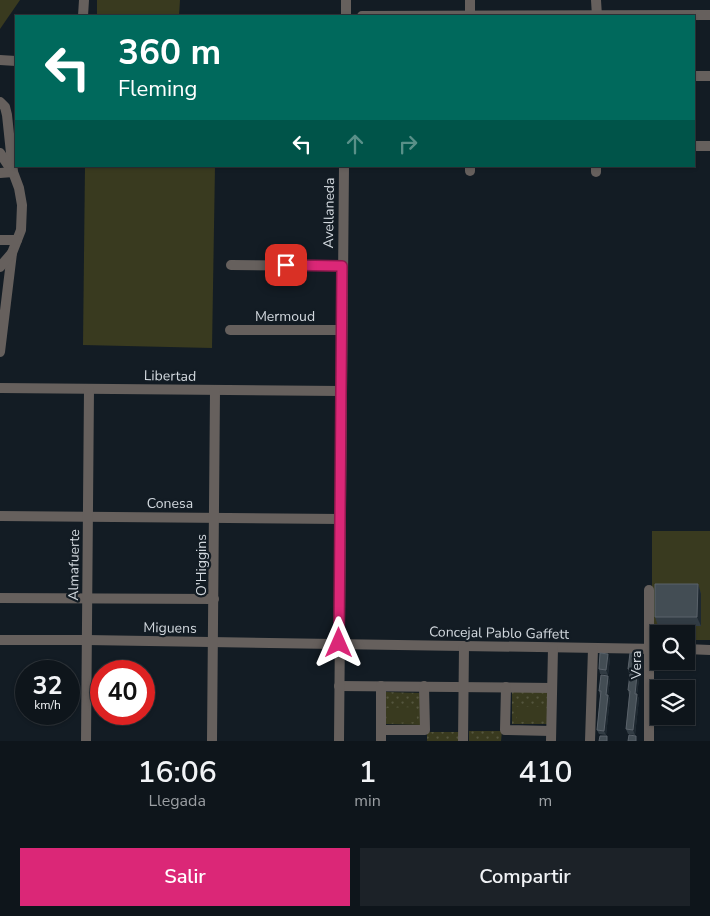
<!DOCTYPE html>
<html lang="es">
<head>
<meta charset="utf-8">
<style>
  :root { --surface:#0e151b; --page:#1c2228; --text:#f1f3f6; --muted:#9b9fa3; --line:#2e343a; --accent:#db2777 }
  body { margin:0; font-family:"Nunito Sans",sans-serif; background:var(--page); color:var(--text); height:100vh; display:flex; flex-direction:column; font-size:19px; white-space:nowrap }
  * { box-sizing:border-box; margin:0 }
  p { font-size:16px; color:var(--muted) }
  .icon { flex:none; width:28px; height:28px; fill:none; stroke:currentColor; stroke-width:2; stroke-linecap:round; stroke-linejoin:round }
  .map { position:relative; height:741px; overflow:hidden }
  .drawer { display:flex; flex-direction:column; background:var(--surface); flex:1 }
  .drawer>* { flex:none }
  .hud { position:absolute; left:15px; top:15px; width:680px; height:152px; border-radius:0px; box-shadow:0 1px 4px #0004,0 0 0 1px var(--line); background:#00695c; color:#fff; overflow:hidden }
  .tools { position:absolute; left:650px; top:625px; display:grid; gap:10px }
  .tools a { display:grid; place-items:center; width:45px; height:45px; border-radius:0px; background:var(--surface); box-shadow:0 1px 4px #0004,0 0 0 1px var(--line); font-size:25px }
  .speed { position:absolute; left:15px; top:660px; display:flex; gap:10px; font-size:25px; font-weight:700; text-align:center }
  .speed>* { display:grid; place-content:center; width:65px; height:65px; border-radius:50%; background:var(--surface); box-shadow:0 1px 4px #0004,0 0 0 1px var(--line); line-height:1 }
  .speed small { font-size:12px; font-weight:400 }
  .speed .limit { border:8px solid #d22; background:#fff; color:#111 }
  .pin { position:absolute; display:grid; place-items:center; width:42px; height:42px; color:#fff; margin:-21px; border-radius:10px; box-shadow:0 2px 8px #0006 }
  .me { position:absolute; width:55px; margin:-28px; rotate:0deg; stroke-linejoin:round; filter:drop-shadow(0 0 4px #0008) }
  .turn { display:flex; align-items:center; gap:18px; height:105px; padding:0 20px; font-size:22px }
  .turn .icon { width:65px; height:65px; stroke-width:2.5 }
  .turn b { display:block; font-size:35px; line-height:42px }
  .lanes { display:flex; align-items:center; height:48px; padding:0 20px; background:#0003; justify-content:center; gap:25px; direction:ltr }
  .lanes .off { opacity:.35 }
  .eta { display:flex; justify-content:space-evenly; align-items:center; height:85px; text-align:center }
  .eta b { font-size:30px; font-weight:600; line-height:35px }
  .cta { display:flex; gap:10px; margin-top:auto; padding:10px 20px }
  .cta a { flex:1; height:58px; border-radius:0px; background:var(--accent); color:#fff; font-size:20px; font-weight:600; line-height:58px; text-align:center }
  .cta a+a { background:var(--page); color:var(--text) }
  .map>svg:first-child { display:block }
  .grass { fill:url(#grass-dots) }
  .pitch { fill:#393a1f }
  .lines { fill:none; stroke-linecap:round; stroke-linejoin:round }
  .minor { stroke:#66605d; stroke-width:10 }
  .wall { fill:#323c44 }
  .shaded-wall { fill:#1e2830 }
  .building { fill:#434d54; stroke:#5a626a }
  .route-casing { stroke:#8e194d; stroke-width:12 }
  .route { stroke:#db2777; stroke-width:9 }
  .labels { text-anchor:middle; dominant-baseline:central; stroke-width:4.5; stroke-linejoin:round; paint-order:stroke }
  .street-label { font-size:14px; fill:#d2d8de; stroke:#131c24 }
</style>
</head>
<body>
<div class="map">
<svg width="710" height="741" viewBox="0 0 710 741">
  <defs>
    <pattern id="grass-dots" width="8" height="8" patternUnits="userSpaceOnUse" patternTransform="scale(1.25)"><rect width="8" height="8" fill="#393a1f"/><path d="M2 2h.1M6 6h.1" fill="none" stroke="#55563f" stroke-width="1.8" stroke-linecap="round"/></pattern>
  </defs>
  <rect width="100%" height="100%" fill="#131c24"/>
  <!-- grass -->
  <g class="grass">
    <polygon points="512,691 548,692 548,724 512,724"/>
    <polygon points="386,692 422,693 421,725 385,724"/>
    <polygon points="469,731 502,731 501,741 469,741"/>
    <polygon points="427,732 460,732 459,741 427,741"/>
  </g>
  <!-- pitch -->
  <g class="pitch">
    <polygon points="0,0 20,0 0,29"/>
    <polygon points="97,0 180,0 179,16 97,16"/>
    <polygon points="85,166 215,166 212,348 83,345"/>
    <polygon points="652,531 710,531 710,640 686,640 686,634 659,634 659,640 652,640"/>
    <polygon points="416,707 417,722 387,723 387,708"/>
    <polygon points="516,707 546,707 547,721 517,722"/>
  </g>
  <g class="lines">
    <!-- minor -->
    <g class="minor">
      <polyline points="470,0 470,16"/>
      <polyline points="596,0 597,16"/>
      <polyline points="83,16 84,0"/>
      <polyline points="346,16 346,0"/>
      <polyline points="362,16 710,15"/>
      <polyline points="0,60 16,61"/>
      <polyline points="694,76 710,76"/>
      <polyline points="0,102 5,107 7,115 13,172 19,188 22,205 21,230 12,253 0,352"/>
      <polyline points="694,146 710,146"/>
      <polyline points="0,153 12,171"/>
      <polyline points="470,166 470,171"/>
      <polyline points="596,172 596,166"/>
      <polyline points="0,173 13,172"/>
      <polyline points="0,240 17,240"/>
      <polyline points="231,265 342,266"/>
      <polyline points="0,267 12,253"/>
      <polyline points="230,330 341,330"/>
      <polyline points="0,388 340,391"/>
      <polyline points="0,516 340,519"/>
      <polyline points="0,598 214,599"/>
      <polyline points="0,640 87,640 659,649"/>
      <polyline points="686,649 710,650"/>
      <polyline points="339,686 552,688"/>
      <polyline points="506,687 505,730 551,731"/>
      <polyline points="381,730 425,730 424,686"/>
      <polyline points="86,741 89,389"/>
      <polyline points="212,741 215,390"/>
      <polyline points="339,741 344,166"/>
      <polyline points="381,741 381,686"/>
      <polyline points="463,741 464,646"/>
      <polyline points="551,741 553,648"/>
      <polyline points="590,741 593,649"/>
      <polyline points="649,741 649,590"/>
    </g>
  </g>
  <!-- wall -->
  <g class="wall">
    <polygon points="698,584 701,594 701,626 658,626 655,617"/>
    <polygon points="637,654 639,658 637,674 629,673 628,669"/>
    <polygon points="610,659 608,675 600,674 599,669"/>
    <polygon points="610,680 608,695 610,699 606,735 599,734 597,730 600,696 599,691"/>
    <polygon points="639,680 637,694 639,699 635,735 628,734 626,729 629,695 628,690"/>
  </g>
  <!-- shaded-wall -->
  <g class="shaded-wall">
    <polygon points="698,584 701,594 701,626 697,617"/>
    <polygon points="608,654 610,659 608,675 606,670"/>
    <polygon points="637,654 639,658 637,674 635,670"/>
    <polygon points="637,675 639,680 637,694 639,699 635,735 633,730 635,694"/>
    <polygon points="608,676 610,680 608,695 610,699 606,735 604,731 606,695"/>
  </g>
  <!-- building -->
  <g class="building">
    <polygon points="655,584 698,584 697,617 655,617"/>
    <polygon points="600,653 608,654 606,670 599,669"/>
    <polygon points="630,653 637,654 635,670 628,669"/>
    <polygon points="630,674 637,675 635,694 637,694 633,730 626,729 630,691 628,690"/>
    <polygon points="601,675 608,676 606,695 608,695 604,731 597,730 601,691 599,691"/>
    <polygon points="629,735 636,736 636,741 628,741"/>
    <polygon points="600,736 607,736 607,741 599,741"/>
  </g>
  <g class="lines">
    <!-- route casing -->
    <g class="route-casing">
      <polyline id="route" points="286,265 342,266 339,643"/>
    </g>
    <!-- route -->
    <use href="#route" class="route"/>
  </g>
  <g class="labels">
    <!-- street labels -->
    <g class="street-label">
      <text transform="translate(329 213) rotate(-89)">Avellaneda</text>
      <text x="285" y="316">Mermoud</text>
      <text transform="translate(170 376) rotate(1)">Libertad</text>
      <text x="170" y="503">Conesa</text>
      <text transform="translate(74 565) rotate(-89)">Almafuerte</text>
      <text transform="translate(201 565) rotate(-90)">O'Higgins</text>
      <text transform="translate(170 628) rotate(1)">Miguens</text>
      <text transform="translate(499 633) rotate(1)">Concejal Pablo Gaffett</text>
      <text transform="translate(636 665) rotate(-90)">Vera</text>
    </g>
  </g>
</svg>
<div class="tools">
<a><svg class="icon" aria-label="search" viewBox="0 0 24 24"><circle cx="10" cy="10" r="6"/><path d="M15 15l6 6"/></svg></a>
<a><svg class="icon" aria-label="layers" viewBox="0 0 24 24"><path d="M12 4l9 5-9 5-9-5zM3 14l9 5 9-5"/></svg></a>
</div>
<div class="speed"><div>32<small>km/h</small></div><div class="limit">40</div></div>
<div class="pin" style="left:286px;top:265px;background:#d93025"><svg class="icon" aria-label="arrive" viewBox="0 0 24 24"><path d="M6 21V4h12l-3 4 3 4H6"/></svg></div>
<svg class="me" style="left:339px;top:643px" viewBox="-20 -20 40 40"><path d="M0-17L14 15 0 8-14 15z" fill="#db2777" stroke="#fff" stroke-width="4"/></svg>
<div class="hud">
<div class="turn"><svg class="icon" aria-label="left" viewBox="0 0 24 24"><path d="M17 20v-9H6M10 6l-5 5 5 5"/></svg><div><b>360 m</b>Fleming</div></div>
<div class="lanes"><svg class="icon" aria-label="left" viewBox="0 0 24 24"><path d="M17 20v-9H6M10 6l-5 5 5 5"/></svg><svg class="icon off" aria-label="ahead" viewBox="0 0 24 24"><path d="M12 20V5M6 11l6-6 6 6"/></svg><svg class="icon off" aria-label="right" viewBox="0 0 24 24"><path d="M7 20v-9h11M14 6l5 5-5 5"/></svg></div>
</div>
</div>
<section class="drawer">
<div class="eta">
<div><b>16:06</b><p>Llegada</p></div>
<div><b>1</b><p>min</p></div>
<div><b>410</b><p>m</p></div>
</div>
<div class="cta"><a>Salir</a><a>Compartir</a></div>
</section>
</body>
</html>
